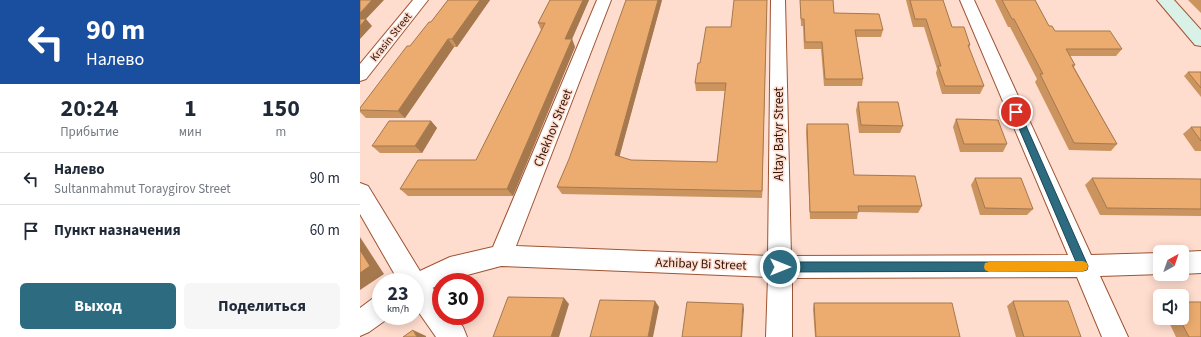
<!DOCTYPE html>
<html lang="ru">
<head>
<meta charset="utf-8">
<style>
  :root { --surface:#fff; --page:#f6f6f7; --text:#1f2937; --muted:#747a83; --line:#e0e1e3; --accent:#2c6b80 }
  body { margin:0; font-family:"Source Sans 3",sans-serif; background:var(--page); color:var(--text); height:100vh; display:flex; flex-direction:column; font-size:15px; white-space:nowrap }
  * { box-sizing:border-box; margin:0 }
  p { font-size:13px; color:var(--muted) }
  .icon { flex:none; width:22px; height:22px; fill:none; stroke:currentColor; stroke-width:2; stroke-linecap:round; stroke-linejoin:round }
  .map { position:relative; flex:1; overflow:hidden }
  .panel { display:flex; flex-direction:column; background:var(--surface); width:360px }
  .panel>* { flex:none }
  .top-card { background:#1a4fa0; color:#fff; overflow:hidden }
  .needle { width:26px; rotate:40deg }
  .buttons { position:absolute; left:793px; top:245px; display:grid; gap:8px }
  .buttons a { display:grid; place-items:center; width:36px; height:36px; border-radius:6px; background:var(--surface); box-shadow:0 2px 10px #0003; font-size:20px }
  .speed { position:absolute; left:12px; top:273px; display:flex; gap:8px; font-size:20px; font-weight:700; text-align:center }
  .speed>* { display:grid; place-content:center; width:52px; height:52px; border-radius:50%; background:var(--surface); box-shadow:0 2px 10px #0003; line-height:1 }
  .speed small { font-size:10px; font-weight:400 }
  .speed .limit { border:6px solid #d22; background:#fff; color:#111 }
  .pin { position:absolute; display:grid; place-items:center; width:34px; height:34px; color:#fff; margin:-17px; border:2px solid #fff; border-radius:50%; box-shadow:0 1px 4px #0007 }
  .me { position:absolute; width:44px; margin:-22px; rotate:90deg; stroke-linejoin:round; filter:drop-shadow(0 0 3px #0008) }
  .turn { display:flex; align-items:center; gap:14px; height:84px; padding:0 20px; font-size:18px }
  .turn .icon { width:52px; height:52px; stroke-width:2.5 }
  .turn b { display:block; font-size:28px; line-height:34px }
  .eta { display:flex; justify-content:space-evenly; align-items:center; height:68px; text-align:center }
  .eta b { font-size:24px; font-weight:700; line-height:28px }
  .primary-button { display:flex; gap:8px; margin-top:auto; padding:8px 20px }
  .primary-button a { flex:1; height:46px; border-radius:6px; background:var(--accent); color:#fff; font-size:16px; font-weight:700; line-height:46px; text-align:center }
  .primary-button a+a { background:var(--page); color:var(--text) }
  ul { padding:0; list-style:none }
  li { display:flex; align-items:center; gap:12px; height:52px; padding:0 20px; border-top:1px solid var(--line) }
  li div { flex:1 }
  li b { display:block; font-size:15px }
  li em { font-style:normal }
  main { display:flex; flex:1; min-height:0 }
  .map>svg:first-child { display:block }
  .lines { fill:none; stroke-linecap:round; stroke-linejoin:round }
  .minor-casing { stroke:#9e5434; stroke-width:2 }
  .tertiary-casing { stroke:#9e5434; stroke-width:2 }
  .secondary-casing { stroke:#9e5434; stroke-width:2 }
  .minor { fill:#fff; fill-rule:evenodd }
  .tertiary { fill:#fff; fill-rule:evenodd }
  .secondary { fill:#d9f1e6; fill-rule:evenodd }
  .wall { fill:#cb945f }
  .shaded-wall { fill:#a5784e }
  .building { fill:#ecac6f; stroke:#a5784e }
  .route { fill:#2c6b80; stroke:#1d4653 }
  .slow { fill:#f59e0b }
  .labels { text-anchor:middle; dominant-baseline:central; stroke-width:3; stroke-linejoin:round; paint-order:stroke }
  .far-street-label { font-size:11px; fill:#331407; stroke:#fedcce }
  .street-label { font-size:13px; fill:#331407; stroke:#fedcce }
</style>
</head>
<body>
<main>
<section class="panel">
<div class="top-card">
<div class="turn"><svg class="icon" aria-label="left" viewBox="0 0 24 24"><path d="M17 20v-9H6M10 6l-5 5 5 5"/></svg><div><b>90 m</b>Налево</div></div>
</div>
<div class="eta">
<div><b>20:24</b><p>Прибытие</p></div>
<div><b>1</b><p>мин</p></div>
<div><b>150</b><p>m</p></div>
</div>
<ul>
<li><svg class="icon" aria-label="left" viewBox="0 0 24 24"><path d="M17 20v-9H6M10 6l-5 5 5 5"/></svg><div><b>Налево</b><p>Sultanmahmut Toraygirov Street</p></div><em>90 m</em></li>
<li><svg class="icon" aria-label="arrive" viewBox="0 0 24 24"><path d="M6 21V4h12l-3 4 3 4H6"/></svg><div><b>Пункт назначения</b></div><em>60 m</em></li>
</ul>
<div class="primary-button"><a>Выход</a><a>Поделиться</a></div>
</section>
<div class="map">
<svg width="841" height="337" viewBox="0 0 841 337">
  <rect width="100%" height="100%" fill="#fedcce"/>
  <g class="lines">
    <!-- minor casing -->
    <g class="minor-casing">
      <g id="minor">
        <polygon points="53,0 68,0 6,79 0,81 0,64"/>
        <polygon points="237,0 251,0 156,246 408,256 411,0 425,0 431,256 708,255 600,0 614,0 731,255 800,253 800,274 802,274 740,276 768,337 742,337 717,277 432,278 432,337 406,337 408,277 141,266 81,282 81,284 55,296 55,282 44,282 47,277 90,257 133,247"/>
        <polygon points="841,251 841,273 822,274 822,252"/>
        <polygon points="21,296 21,316 30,317 9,332 0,336 0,308 12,299"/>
      </g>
    </g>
    <!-- tertiary casing -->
    <g class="tertiary-casing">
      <polygon id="tertiary" points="0,183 8,186 63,276 81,298 81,316 95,316 103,327 107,337 76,337 55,307 55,282 39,282 0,214"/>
    </g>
    <!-- secondary casing -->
    <g class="secondary-casing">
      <polygon id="secondary" points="797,0 814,0 841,30 841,46 835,45"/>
    </g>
    <!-- minor -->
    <use href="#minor" class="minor"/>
    <!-- tertiary -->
    <use href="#tertiary" class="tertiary"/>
    <!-- secondary -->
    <use href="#secondary" class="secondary"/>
  </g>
  <!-- wall -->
  <g class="wall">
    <polygon points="88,0 130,0 97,47 94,47 45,118 6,118 0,112 0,108 71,22"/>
    <polygon points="190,0 229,0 212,39 215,47 153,196 48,196 40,189 116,160 181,30 178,23"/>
    <polygon points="302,0 259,157 271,160 357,162 365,91 336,91 335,83 340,63 371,27 407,0 402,198 202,194 197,187"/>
    <polygon points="440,0 473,0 474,13 523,30 521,37 496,37 503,79 502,86 464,86 461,49 444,49 443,26 441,26"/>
    <polygon points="546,0 583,0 592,27 610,45 609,48 624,86 620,94 582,94 576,73 577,69 564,27 553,27"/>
    <polygon points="635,0 675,0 689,26 695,31 762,49 756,56 710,56 715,65 714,67 757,144 751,151 709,150 675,82 677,79 650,27 648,27"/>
    <polygon points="828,0 841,0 841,13"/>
    <polygon points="828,72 841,72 841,97 824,76"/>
    <polygon points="498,102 543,126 540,133 499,133 496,110"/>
    <polygon points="596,119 647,144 643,152 600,152 593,127"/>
    <polygon points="71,121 77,128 62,153 20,153 12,146"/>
    <polygon points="447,124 494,175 562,206 558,213 498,212 497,219 450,219 446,131"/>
    <polygon points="831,127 841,127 841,151 835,151 823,134"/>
    <polygon points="615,178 673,209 667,215 620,215 611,185"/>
    <polygon points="732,178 841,179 841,216 740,215 725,185"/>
    <polygon points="653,301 721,337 656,337 647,306"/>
    <polygon points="454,303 600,337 455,337 453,309"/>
    <polygon points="807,318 822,318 841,337 816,337"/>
  </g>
  <!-- shaded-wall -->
  <g class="shaded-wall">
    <polygon points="12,0 24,0 6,19 12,26 0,39 0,13"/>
    <polygon points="120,0 130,0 97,47 92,39"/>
    <polygon points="223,0 229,0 212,39 215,47 153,196 147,189 205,39"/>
    <polygon points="298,0 302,0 258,162 255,155"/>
    <polygon points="407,0 402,198 402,191"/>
    <polygon points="88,39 94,47 45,118 38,111"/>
    <polygon points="71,121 77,128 62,153 55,146"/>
    <polygon points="0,237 24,274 0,290"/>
    <polygon points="204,298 209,304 199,337 191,337"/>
    <polygon points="295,301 299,307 293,337 288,337"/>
    <polygon points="383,304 384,309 382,337 381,337"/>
    <polygon points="53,330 66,336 66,337 57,337"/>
  </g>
  <!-- building -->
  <g class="building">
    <polygon points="0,0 12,0 0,13"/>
    <polygon points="88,0 120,0 92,39 88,39 38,111 0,110 0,108 47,46 50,46 69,22 71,22"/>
    <polygon points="190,0 223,0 205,39 212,39 147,189 40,189 58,160 116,160 185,23 178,23"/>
    <polygon points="266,0 298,0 255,155 271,160 357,162 366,83 335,83 338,63 340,63 346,27 371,27 374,0 407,0 402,191 197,187 209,159"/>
    <polygon points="440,0 473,0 474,13 519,14 523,30 495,30 503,79 465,79 462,42 445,42 444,19 441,19"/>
    <polygon points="550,0 583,0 592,27 604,27 610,45 608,45 624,86 585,86 578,66 581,66 566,19 555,19"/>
    <polygon points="642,0 675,0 689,26 692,26 695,31 750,31 762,49 706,49 715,65 712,65 757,144 714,143 680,74 683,74 654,19 652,19"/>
    <polygon points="0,19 6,19 0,26"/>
    <polygon points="828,72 841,72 841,88"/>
    <polygon points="498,102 538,102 543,126 501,125"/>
    <polygon points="596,119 638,120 647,144 604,144"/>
    <polygon points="29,121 71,121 55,146 12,146"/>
    <polygon points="447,124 488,124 494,175 555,176 562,206 498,206 499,212 450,212"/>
    <polygon points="831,127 841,127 841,141"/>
    <polygon points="615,178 661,178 673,209 625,208"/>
    <polygon points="732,178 841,179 841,209 747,208"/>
    <polygon points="0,250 10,266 0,273"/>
    <polygon points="148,297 204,298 191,337 133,337"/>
    <polygon points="240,300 295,301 288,337 230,337"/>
    <polygon points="653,301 708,301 721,337 664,337"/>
    <polygon points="327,302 383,304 381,337 322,337"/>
    <polygon points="822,302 841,302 841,337 829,337 819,318 822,318"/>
    <polygon points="454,303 592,303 600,337 456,337"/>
    <polygon points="53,330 57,337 43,337"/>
  </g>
  <!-- route -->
  <polygon class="route" points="656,109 660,112 728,266 727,270 723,271 420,272 416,271 415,267 416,264 420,262 716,262 652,112"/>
  <!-- slow -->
  <polygon class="slow" points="723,261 727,263 728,266 727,270 723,271 629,272 625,270 624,267 625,263 629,262"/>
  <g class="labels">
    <!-- far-street labels -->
    <g class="far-street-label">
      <text transform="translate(31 37) rotate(-51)">Krasin Street</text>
    </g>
    <!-- street labels -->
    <g class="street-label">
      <text transform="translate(193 128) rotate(-68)">Chekhov Street</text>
      <text transform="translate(419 134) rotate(-90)">Altay Batyr Street</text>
      <text transform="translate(341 264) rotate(2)">Azhibay Bi Street</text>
    </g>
  </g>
</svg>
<div class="buttons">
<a><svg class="needle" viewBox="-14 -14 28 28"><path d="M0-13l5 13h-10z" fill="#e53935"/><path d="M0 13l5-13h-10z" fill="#747a83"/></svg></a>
<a><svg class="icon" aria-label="sound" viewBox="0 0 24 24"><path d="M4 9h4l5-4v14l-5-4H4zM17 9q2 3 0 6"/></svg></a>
</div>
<div class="speed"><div>23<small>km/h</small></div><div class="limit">30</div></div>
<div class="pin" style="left:656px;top:112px;background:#d93025"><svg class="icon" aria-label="arrive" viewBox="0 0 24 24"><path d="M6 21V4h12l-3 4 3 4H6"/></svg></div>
<svg class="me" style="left:420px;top:267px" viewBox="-20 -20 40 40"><circle r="17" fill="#2c6b80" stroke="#fff" stroke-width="3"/><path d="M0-11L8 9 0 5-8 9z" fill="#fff"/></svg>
</div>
</main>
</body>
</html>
